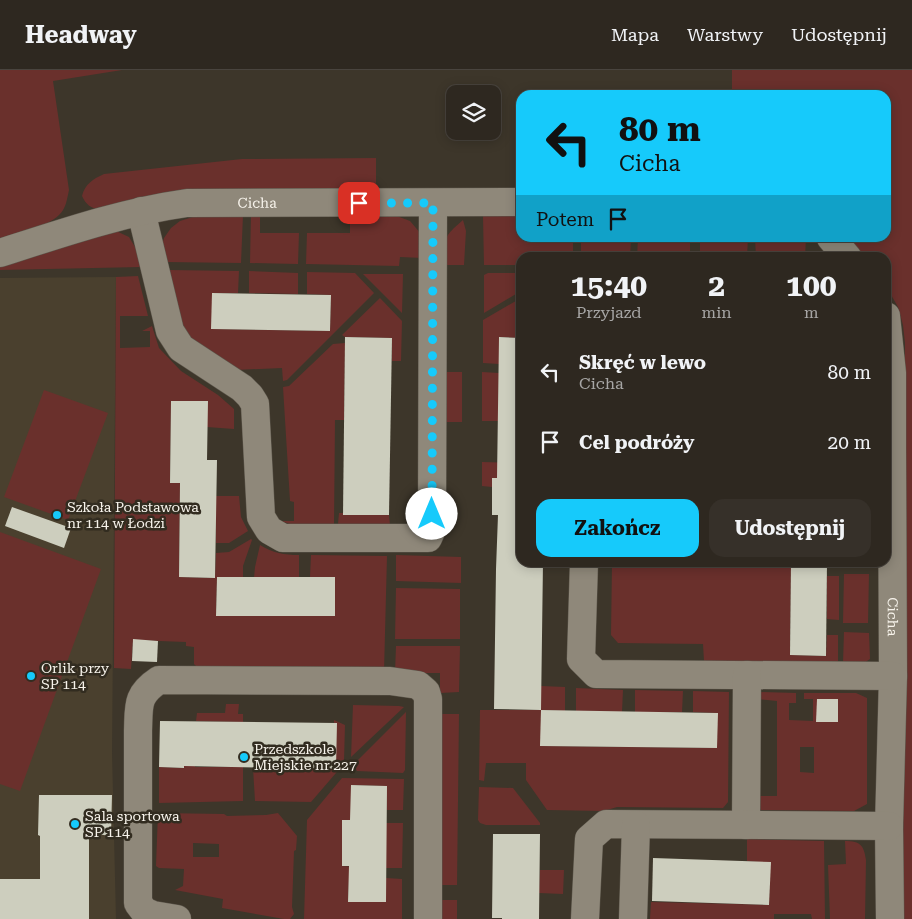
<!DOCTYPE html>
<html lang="pl">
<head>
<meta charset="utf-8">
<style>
  :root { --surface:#2e2820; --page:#363029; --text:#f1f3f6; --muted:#a7a6a5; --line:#49443e; --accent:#16cafb }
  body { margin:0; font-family:"Roboto Serif",serif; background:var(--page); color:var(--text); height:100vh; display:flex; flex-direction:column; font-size:19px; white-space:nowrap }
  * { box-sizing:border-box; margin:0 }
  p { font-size:16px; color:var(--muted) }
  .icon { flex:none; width:28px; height:28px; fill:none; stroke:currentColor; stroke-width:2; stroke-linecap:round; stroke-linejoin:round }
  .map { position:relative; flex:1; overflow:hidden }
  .details { position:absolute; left:516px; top:182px; width:375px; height:315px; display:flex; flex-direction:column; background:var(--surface); border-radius:15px; box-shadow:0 2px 12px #0003,0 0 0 1px var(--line) }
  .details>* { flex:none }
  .guide { position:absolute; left:516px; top:20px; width:375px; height:152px; border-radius:15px; box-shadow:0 2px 12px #0003,0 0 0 1px var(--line); background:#16cafb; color:#111; overflow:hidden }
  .controls { position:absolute; left:446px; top:15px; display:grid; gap:10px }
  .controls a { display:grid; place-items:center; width:55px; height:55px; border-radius:10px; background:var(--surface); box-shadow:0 2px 12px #0003,0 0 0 1px var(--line); font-size:25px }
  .pin { position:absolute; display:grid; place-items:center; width:42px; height:42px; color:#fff; margin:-21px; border-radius:10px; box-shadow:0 2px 8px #0006 }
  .me { position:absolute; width:55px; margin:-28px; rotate:0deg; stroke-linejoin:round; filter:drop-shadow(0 0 4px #0008) }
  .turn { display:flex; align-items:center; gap:18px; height:105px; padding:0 20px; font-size:22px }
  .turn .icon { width:65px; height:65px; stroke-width:2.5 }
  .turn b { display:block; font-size:35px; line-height:42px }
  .then { display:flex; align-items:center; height:48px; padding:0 20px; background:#0003; gap:10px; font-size:19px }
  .eta { display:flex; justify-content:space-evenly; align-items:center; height:85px; text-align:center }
  .eta b { font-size:30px; font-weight:700; line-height:35px }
  .action { display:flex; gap:10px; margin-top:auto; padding:10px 20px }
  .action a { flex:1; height:58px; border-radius:15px; background:var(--accent); color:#111; font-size:20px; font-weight:700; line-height:58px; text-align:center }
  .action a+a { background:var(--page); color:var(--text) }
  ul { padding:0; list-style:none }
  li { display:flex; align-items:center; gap:15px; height:70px; padding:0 20px }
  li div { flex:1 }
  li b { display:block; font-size:19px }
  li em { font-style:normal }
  header { display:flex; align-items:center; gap:30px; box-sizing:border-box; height:70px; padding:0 25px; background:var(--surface); border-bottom:1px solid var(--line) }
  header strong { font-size:24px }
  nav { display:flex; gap:28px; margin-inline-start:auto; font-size:18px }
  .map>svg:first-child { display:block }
  .built { fill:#4a402e }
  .green { fill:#6a302c; fill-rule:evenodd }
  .building { fill:#cdcebe }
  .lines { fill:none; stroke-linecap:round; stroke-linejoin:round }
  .minor-casing { stroke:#5b554a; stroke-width:29 }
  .minor { stroke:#8f887a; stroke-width:28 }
  .route { stroke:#16cafb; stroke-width:9; stroke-dasharray:0 16.2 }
  .poi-dot { fill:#16cafb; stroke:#322c20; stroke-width:2 }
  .labels { text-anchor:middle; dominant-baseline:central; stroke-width:5; stroke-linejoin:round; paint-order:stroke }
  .street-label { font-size:14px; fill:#f7f3eb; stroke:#322c20 }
  .poi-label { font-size:14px; fill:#f7f3eb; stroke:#322c20; text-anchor:start }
</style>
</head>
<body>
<header>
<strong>Headway</strong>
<nav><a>Mapa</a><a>Warstwy</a><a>Udostępnij</a></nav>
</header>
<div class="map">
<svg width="912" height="849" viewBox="0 0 912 849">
  <rect width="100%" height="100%" fill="#3d362a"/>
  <!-- built -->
  <polygon class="built" points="116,207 112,683 116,849 0,849 0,208"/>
  <!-- green -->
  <g class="green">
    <path d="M0,0h122l-69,11 16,109c-2,9 -3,19 -10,25 -12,12 -43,20 -59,23z"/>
    <polygon points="732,0 912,0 912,849 901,849 905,273 903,255 898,237 886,216 886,188 865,187 848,168 886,168 886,25 732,25"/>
    <path d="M376,88v30l-176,5 -100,17c-9,-2 -14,-5 -18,-14 3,-12 11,-17 22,-22l138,-15z"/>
    <polygon points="251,144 260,145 260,163 299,163 298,194 250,193"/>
    <polygon points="199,145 243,145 241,193 165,192 161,179 164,168 171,158 180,151"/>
    <polygon points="350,145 394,145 410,151 421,164 423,188 400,187 399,196 306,194 307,163 350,163"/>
    <polygon points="521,145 521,168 573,168 573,187 521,188 521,195 484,195 483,146"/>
    <path d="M463,150l3,11 -2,34h-19c-1,-26 -3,-27 18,-45z"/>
    <polygon points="114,160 129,167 138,182 141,197 0,200 0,197 85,167"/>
    <polygon points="581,168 631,168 630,187 581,187"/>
    <polygon points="638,168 690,168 690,187 637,187"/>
    <polygon points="700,168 739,169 739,168 748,168 747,187 700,187"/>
    <polygon points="755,168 806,168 805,187 756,187"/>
    <polygon points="168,200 239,201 238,223 212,223 212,259 330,261 331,225 307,224 307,202 355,203 374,223 287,310 283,311 282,298 235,300 186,267 181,253"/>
    <polygon points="249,201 298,203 298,224 249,223"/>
    <polygon points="488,203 521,203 521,221 484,243 484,205"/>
    <polygon points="363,204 403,204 402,243"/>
    <polygon points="138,206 148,246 120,246 120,278 150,277 150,261 142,261 152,256 159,278 181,301 218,325 234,339 234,359 207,357 207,331 171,331 170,413 180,413 179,507 215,508 216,483 229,482 251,469 252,470 243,496 243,507 217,507 216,546 310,507 311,485 387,486 384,602 201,601 194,594 194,577 186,576 186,572 133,570 131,599 114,598 116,207"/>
    <polygon points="380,228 402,251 401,291 392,291 392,268 345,267 342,265"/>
    <polygon points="521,228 521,268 499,267 499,294 483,293 483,250"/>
    <polygon points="345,273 344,350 335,350 334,455 290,454 281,451 294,451 294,432 290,431 283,317 289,316 333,274"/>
    <rect x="445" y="302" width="17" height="50"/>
    <polygon points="482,302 499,303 498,351 482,351"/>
    <polygon points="44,320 108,343 68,450 4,427"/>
    <polygon points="482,392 521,393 521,409 492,408 492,417 482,416"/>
    <polygon points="216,426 239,426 241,447 248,461 229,473 216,473"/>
    <polygon points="339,443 343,443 344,445 389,445 390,455 338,454"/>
    <polygon points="0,462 101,499 20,721 0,714"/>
    <path d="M260,475c13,8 24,10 39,10v23h-45l1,-11z"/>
    <polygon points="396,485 461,487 461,513 396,511"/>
    <polygon points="612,493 791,493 790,585 826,586 827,565 838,565 838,593 704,591 703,574 618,573 611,565"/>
    <polygon points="844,504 869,504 868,553 843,553"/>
    <polygon points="827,506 839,506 839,550 827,549"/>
    <polygon points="396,518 460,519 460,569 395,569"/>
    <polygon points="844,562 869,563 870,589 864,593 843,593"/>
    <polygon points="396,576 460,576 459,622 440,623 440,603 395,603"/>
    <polygon points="541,616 565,617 565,641 541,640 541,676 717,678 717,643 693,642 693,621 729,622 728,732 723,738 617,737 604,741 547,740 526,710 526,693 486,693 484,711 479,710 480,640 541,640"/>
    <polygon points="576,618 623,620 622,642 576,641"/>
    <polygon points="635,620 683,621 682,642 635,642"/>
    <path d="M759,622l37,1v10h-7v17l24,1v-22h-9v-6h52l11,5v106l-13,7 -93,-1 -4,-5v-9h20v-95l-19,-2zM817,629h21v23h-21zM800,677h14v26l-14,-1z"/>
    <polygon points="226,634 239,634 238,644 243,644 243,652 196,651 197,643 225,643"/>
    <polygon points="353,635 399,636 404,637 351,687"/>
    <polygon points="406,642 405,700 403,703 357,701 353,695"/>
    <polygon points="441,644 459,644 457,815 439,815"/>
    <polygon points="334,650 345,655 344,691 342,696 311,732 255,731 253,698 301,699 302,689 334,653"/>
    <polygon points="184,686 195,686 195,697 243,697 243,731 159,733 159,697 184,698"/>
    <polygon points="342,708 404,709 403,740 387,740 386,716 351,715 351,738 358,751 342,751 342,796 356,797 349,809 348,832 385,832 386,808 402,809 402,849 304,849 307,750"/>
    <polygon points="479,717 513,718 540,753 540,755 486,755 480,753 478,750"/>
    <path d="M158,743l66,1 3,2 39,-1 12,-2 19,23 -1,14 -2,1 -2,56 2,7 -4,5h-6l-62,-11 1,-9 -48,-9 8,-4 1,-17 -25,-1 -3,-2zM193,773l26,1v13h-26z"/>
    <polygon points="386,753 403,753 402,798 386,798"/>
    <polygon points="747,769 824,771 825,849 812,849 811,844 774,844 774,849 650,849 651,832 769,835 770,793 747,791"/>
    <path d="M845,771c16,0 19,5 21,19l-1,59h-35l-2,-54 18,-1z"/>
    <polygon points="540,800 564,800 563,824 539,823"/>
    <rect x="438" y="830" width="19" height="19"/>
  </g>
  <!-- building -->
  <g class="building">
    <polygon points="212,223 331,225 330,261 211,259"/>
    <polygon points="345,267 392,268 389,445 343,445"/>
    <polygon points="499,267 521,268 521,492 543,492 541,640 494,639 496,499 498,445 492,445 492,408 497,408"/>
    <polygon points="171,331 208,331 207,390 217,390 215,508 179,507 180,413 170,413"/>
    <polygon points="12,437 71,458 64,478 5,456"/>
    <polygon points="791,492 827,492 826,586 790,585"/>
    <polygon points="217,507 335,507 335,546 216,546"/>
    <polygon points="133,569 158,571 157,592 132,591"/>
    <polygon points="817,629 838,629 838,652 816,652"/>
    <polygon points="541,640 718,643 717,678 540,676"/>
    <polygon points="160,651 337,653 336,699 184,696 184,698 159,697"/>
    <polygon points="351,715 387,716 386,832 348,832 349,796 342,796 342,750 350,750"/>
    <polygon points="39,725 112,725 111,766 89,763 89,849 0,849 0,809 40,809 40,766 38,765"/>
    <polygon points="493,764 540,764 539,849 502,849 502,848 492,848"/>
    <polygon points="653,788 771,792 769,835 652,831"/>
  </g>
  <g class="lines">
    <!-- minor casing -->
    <g class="minor-casing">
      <g id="minor">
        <polyline points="141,141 170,261 181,278 242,318 250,326 255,334 261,447 269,460 283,468 428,468 432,459 433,133"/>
        <polyline points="831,168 848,188"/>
        <path id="s1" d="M0,183c62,-20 123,-41 187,-50l334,-1"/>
        <path id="s2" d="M886,246l6,57v73l1,230 -4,150 1,93"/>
        <polyline points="584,492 581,589 596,604 893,606"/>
        <polyline points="746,755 747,605"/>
        <path d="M177,849l-24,-4 -9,-4 -6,-8v-172c1,-25 -2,-36 21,-51l231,1 28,4 8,7 2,7v220"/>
        <polyline points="585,849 589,769 606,754 889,756"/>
        <polyline points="633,849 636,755"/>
      </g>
    </g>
    <!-- minor -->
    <use href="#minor" class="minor"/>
  </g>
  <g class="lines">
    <!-- route -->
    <polyline class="route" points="359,133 433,133 432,444"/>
  </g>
  <!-- markers -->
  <g class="poi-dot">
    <circle cx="57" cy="445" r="5"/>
    <circle cx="31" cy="606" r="5"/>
    <circle cx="244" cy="687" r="5"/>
    <circle cx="75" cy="754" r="5"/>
  </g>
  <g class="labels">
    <!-- street labels -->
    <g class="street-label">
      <text stroke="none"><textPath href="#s1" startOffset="264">Cicha</textPath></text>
      <text stroke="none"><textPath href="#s2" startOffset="301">Cicha</textPath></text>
    </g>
    <!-- poi labels -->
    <g class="poi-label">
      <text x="67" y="437">Szkoła Podstawowa<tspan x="67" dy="16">nr 114 w Łodzi</tspan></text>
      <text x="41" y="598">Orlik przy<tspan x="41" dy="16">SP 114</tspan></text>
      <text x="254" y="679">Przedszkole<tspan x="254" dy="16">Miejskie nr 227</tspan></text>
      <text x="85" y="746">Sala sportowa<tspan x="85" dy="16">SP 114</tspan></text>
    </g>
  </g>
</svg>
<div class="controls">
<a><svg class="icon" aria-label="layers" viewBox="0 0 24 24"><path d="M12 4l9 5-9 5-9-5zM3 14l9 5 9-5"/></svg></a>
</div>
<div class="pin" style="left:359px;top:133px;background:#d93025"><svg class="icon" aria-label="arrive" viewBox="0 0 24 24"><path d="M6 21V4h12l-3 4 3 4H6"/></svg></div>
<svg class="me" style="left:432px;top:444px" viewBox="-20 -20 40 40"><circle r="19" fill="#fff"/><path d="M0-13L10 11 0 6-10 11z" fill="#16cafb"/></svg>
<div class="guide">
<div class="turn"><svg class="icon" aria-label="left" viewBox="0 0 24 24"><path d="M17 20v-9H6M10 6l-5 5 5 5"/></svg><div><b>80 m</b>Cicha</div></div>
<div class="then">Potem<svg class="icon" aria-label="arrive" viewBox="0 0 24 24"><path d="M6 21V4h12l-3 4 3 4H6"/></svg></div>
</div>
<section class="details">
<div class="eta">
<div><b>15:40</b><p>Przyjazd</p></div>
<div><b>2</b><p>min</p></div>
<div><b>100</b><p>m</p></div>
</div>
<ul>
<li><svg class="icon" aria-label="left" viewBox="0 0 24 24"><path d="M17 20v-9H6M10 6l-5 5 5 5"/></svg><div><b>Skręć w lewo</b><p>Cicha</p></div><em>80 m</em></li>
<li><svg class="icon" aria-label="arrive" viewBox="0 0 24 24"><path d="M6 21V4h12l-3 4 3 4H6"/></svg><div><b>Cel podróży</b></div><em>20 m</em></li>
</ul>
<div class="action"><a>Zakończ</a><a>Udostępnij</a></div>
</section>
</div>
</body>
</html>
